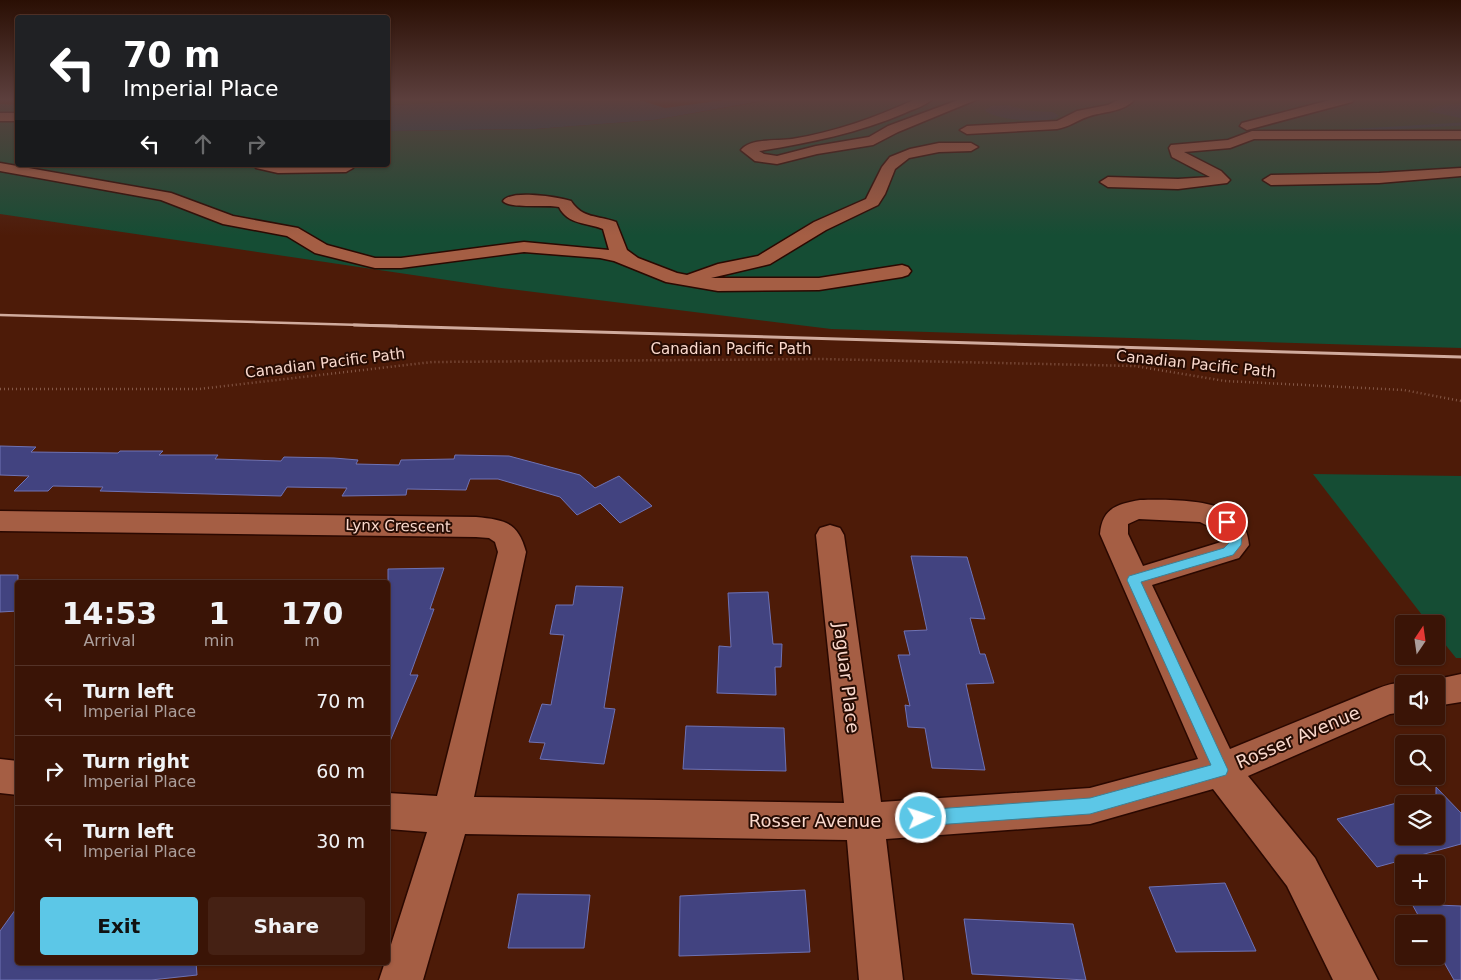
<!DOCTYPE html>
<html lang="en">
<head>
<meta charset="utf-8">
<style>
  :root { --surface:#3a1406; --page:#452114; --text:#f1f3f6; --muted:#ab9e9b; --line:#543328; --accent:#5cc7e7 }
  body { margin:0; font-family:"DejaVu Sans",sans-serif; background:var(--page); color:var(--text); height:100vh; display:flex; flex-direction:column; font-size:19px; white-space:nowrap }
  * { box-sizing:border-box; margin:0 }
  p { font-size:16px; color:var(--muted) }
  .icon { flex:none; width:28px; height:28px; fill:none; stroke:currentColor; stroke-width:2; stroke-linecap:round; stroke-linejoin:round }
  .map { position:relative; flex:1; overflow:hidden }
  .side { position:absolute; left:15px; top:580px; width:375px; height:385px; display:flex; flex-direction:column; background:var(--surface); border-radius:5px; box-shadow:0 1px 4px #0004,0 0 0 1px var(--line) }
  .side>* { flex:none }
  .banner { position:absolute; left:15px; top:15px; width:375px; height:152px; border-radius:5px; box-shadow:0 1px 4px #0004,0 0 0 1px var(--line); background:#202124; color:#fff; overflow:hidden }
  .needle { width:32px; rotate:13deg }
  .tools { position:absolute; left:1395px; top:615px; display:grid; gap:10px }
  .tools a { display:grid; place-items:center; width:50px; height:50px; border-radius:5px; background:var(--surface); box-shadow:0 1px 4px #0004,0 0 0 1px var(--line); font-size:25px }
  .pin { position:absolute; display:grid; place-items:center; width:42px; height:42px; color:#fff; margin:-21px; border:2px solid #fff; border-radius:50%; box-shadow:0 1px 5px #0007 }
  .me { position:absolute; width:55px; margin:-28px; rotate:86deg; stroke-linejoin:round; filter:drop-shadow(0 0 4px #0008) }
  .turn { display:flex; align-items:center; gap:18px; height:105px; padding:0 25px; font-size:22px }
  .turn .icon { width:65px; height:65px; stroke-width:2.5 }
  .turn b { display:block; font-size:35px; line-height:42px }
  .lanes { display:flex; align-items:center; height:48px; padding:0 25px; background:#0003; justify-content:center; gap:25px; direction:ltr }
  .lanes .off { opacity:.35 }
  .eta { display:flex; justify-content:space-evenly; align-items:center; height:85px; text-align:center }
  .eta b { font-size:30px; font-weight:600; line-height:35px }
  .cta { display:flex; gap:10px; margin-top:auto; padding:10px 25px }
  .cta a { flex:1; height:58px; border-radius:5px; background:var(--accent); color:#111; font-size:20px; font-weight:600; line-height:58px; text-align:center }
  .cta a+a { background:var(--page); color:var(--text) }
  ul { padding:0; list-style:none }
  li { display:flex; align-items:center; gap:15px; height:70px; padding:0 25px; border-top:1px solid var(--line) }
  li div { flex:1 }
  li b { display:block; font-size:19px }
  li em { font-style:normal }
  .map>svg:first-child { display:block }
  .green { fill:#154d34 }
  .water { fill:#154654 }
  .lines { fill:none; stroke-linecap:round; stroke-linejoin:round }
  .stream { stroke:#154654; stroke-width:3 }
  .building { fill:#424380; stroke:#6e72b4 }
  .minor-casing { stroke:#2a0800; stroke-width:3 }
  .path { stroke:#855847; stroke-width:2.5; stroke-dasharray:1 3; stroke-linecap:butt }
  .minor { fill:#a55e44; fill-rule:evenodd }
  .rail-far1 { stroke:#d0ab9d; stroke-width:2.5 }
  .rail { stroke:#d0ab9d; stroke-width:3 }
  .route { fill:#5cc7e7; stroke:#3c8196 }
  .labels { text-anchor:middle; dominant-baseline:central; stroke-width:4; stroke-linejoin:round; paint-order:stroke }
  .street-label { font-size:15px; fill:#fad9cd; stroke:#270c03 }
  .near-street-label { font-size:18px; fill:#fad9cd; stroke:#270c03 }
</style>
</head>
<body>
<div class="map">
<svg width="1461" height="980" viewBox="0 0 1461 980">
  <rect width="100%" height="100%" fill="#4d1b08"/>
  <!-- green -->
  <g class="green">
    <polygon points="388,99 519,99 388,105"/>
    <polygon points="776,99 1461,99 1461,348 831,329 501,288 0,214 0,104 17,105 18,165 388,165 388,131 535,129 654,120"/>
    <polygon points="1313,474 1461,476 1461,658 1456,658 1436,633 1436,624 1429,624"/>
  </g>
  <!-- water -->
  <g class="water">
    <polygon points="519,99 636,99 665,108 732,99 772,99 654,120 535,129 388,131 388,105"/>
    <polygon points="1461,103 1461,118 1427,111 1440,105"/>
    <path d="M1007,105l25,6 21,1 6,4c-9,9 -67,4 -74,-6l6,-4z"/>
  </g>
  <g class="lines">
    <!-- stream -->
    <polyline class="stream" points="1328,132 1461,124"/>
  </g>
  <!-- building -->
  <g class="building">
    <polygon points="0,446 36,447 31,452 118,453 120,451 163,451 159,455 218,455 215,459 281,461 284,457 334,458 358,460 356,464 399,465 401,460 454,459 455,455 509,456 580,475 595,488 619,476 652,506 620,523 600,503 577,515 560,497 498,479 470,479 466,490 407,489 406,495 342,496 347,488 287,487 281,496 100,491 103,487 53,486 48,491 14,491 29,476 0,475"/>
    <polygon points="911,556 967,557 985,619 970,618 980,654 985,654 994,683 966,684 985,770 932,768 925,728 908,727 905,705 910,706 898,655 910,655 904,631 927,630"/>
    <polygon points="444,568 430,609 434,609 410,675 418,675 388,746 388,569"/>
    <polygon points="0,575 18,575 18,611 0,612"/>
    <polygon points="576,586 623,587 604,708 615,709 604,764 540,759 545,743 529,742 542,704 551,705 564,635 550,634 556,605 573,605"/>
    <polygon points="768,592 773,644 782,644 781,667 775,667 776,695 717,693 719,646 731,647 728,593"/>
    <polygon points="686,726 784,728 786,771 683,769"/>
    <polygon points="1436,787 1461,813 1461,844 1377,867 1337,819 1404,801 1404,836 1436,836"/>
    <polygon points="1225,883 1256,951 1176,952 1149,887"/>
    <polygon points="805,890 810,952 679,956 680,896"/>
    <polygon points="518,894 590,895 584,948 508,948"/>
    <polygon points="1412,904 1461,906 1461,980 1454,980 1436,948 1436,924 1423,924"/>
    <polygon points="18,906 18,962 196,962 197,975 151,980 0,980 0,931"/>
    <polygon points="964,919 1073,924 1086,980 972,974"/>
  </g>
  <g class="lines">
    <!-- minor casing -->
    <g class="minor-casing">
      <g id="minor">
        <path d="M916,99h16c-6,7 -19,10 -27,14 -47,20 -96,30 -146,38l5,3 13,2 39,-10 53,-9 19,-11 73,-27h17l-80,33 -25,13 -56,9 -40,10 -22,-3 -14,-11c9,-12 38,-9 51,-11 43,-7 85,-22 124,-40z"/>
        <path d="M1120,99h15c-12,14 -32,12 -48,18 -11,4 -18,10 -30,12l-90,5 -7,-4 7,-4 90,-5 20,-10 31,-6z"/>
        <polygon points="1334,99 1354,99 1352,102 1247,130 1240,126 1242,123"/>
        <rect x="0" y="113" width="18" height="8"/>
        <polygon points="1252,131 1461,131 1461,139 1254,139 1230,148 1184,152 1221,171 1230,180 1227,183 1178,189 1108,187 1100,182 1108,177 1178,179 1210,177 1172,157 1169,148 1171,145 1228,140"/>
        <path d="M939,143h32l7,4 -7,4 -32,1 -30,6 -14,11 -10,25 -7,11 -52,25 -56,34 -59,14h108l83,-13 6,2 3,4 -3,4 -6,2 -83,13 -101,1 -52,-9 -52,-21 -14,-3 -76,-6 -123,16h-26l-60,-15 -28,-17 -64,-12 -62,-24 -161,-29v-8l171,30 62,23 65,12 29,17 48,13h26l123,-16 85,8 -6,-21c-17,-7 -35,-4 -44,-22 -13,-3 -50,2 -56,-6 8,-12 55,-4 68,0 12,18 26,14 45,21l11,28 11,8 39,15 10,2 31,-11 40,-8 56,-34 52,-23 16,-32 8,-10 20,-8z"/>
        <polygon points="254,165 351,165 353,168 346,172 278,173 256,168"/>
        <polygon points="1461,168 1461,176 1379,183 1271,185 1263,180 1271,175 1379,173"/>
        <path d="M1140,500c25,-1 79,-1 97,17 8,8 11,18 12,28l-10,13 -87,27 78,164 144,-59c10,-4 23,-9 33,-6h-3v28l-14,2 -142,62 67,82 63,122h-45l-46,-94 -74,-97 -123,35 -204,15 17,141h-44l-12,-140 -382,-6 -42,146h-44l6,-18h3v-8l39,-122 -39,-3v-36l49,3 61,-244 -3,-10 -6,-4 -13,-1 -476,-6v-20l476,6c29,3 42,5 50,35l-52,245 370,6 -28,-268 4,-7 10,-3 10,3 4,7 37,267 209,-14 108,-29 -98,-225c2,-25 16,-30 40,-34zM1139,519l61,3 18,9 3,11 -78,24 -15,-32v-10z"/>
        <polygon points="1461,674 1461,702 1436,706 1436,684 1423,684 1424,682"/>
        <polygon points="0,759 18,761 18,795 0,793"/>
      </g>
    </g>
    <!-- path -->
    <polyline class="path" points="0,389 199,389 432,362 821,359 1135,366 1225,381 1404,390 1461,401"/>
    <!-- minor -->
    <use href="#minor" class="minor"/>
    <!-- rail-far1 -->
    <polyline class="rail-far1" points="0,315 397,326"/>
    <!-- rail -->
    <polyline class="rail" points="354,325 1461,357"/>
  </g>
  <!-- sky -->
  <linearGradient id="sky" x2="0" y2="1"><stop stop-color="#2a0f04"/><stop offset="0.42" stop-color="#5c3f3d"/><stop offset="1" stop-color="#5c3f3d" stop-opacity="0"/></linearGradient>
  <rect width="1461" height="236" fill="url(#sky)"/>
  <!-- route -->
  <polygon class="route" points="1227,518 1231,519 1242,535 1241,545 1233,555 1141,582 1228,770 1226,775 1090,814 921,826 916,824 913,818 916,812 921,810 1090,798 1211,765 1127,580 1129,576 1224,548 1229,543 1230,535 1221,522"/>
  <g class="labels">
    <!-- street labels -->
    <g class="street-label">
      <text x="731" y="349">Canadian Pacific Path</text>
      <text transform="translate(325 363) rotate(-7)">Canadian Pacific Path</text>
      <text transform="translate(1196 364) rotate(6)">Canadian Pacific Path</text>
      <text transform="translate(398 526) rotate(1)">Lynx Crescent</text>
    </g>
    <!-- near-street labels -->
    <g class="near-street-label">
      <text transform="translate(847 678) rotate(83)">Jaguar Place</text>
      <text transform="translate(1298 737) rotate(-23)">Rosser Avenue</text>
      <text x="815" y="820">Rosser Avenue</text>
    </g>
  </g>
</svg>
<div class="tools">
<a><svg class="needle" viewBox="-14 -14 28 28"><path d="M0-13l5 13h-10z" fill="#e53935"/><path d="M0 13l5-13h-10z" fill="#ab9e9b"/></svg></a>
<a><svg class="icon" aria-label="sound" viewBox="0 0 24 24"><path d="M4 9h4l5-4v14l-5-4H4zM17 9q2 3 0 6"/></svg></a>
<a><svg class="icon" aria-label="search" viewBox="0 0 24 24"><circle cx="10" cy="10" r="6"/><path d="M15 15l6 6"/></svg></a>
<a><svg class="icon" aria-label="layers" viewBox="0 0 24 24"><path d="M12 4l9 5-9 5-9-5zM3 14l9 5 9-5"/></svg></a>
<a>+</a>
<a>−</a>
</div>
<div class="pin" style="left:1227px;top:522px;background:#d93025"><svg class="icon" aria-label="arrive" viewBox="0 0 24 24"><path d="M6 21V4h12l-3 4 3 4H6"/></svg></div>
<svg class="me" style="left:921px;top:818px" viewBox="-20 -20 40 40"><circle r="17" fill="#5cc7e7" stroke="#fff" stroke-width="3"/><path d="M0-11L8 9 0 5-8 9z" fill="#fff"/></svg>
<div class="banner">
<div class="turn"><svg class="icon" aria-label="left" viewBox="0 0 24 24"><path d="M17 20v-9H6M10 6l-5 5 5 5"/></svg><div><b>70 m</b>Imperial Place</div></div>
<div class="lanes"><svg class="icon" aria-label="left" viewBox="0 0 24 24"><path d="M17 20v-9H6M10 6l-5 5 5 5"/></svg><svg class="icon off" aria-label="ahead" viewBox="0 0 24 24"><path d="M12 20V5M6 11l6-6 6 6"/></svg><svg class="icon off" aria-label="right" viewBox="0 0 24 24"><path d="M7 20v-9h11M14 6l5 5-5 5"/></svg></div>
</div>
<section class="side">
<div class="eta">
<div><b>14:53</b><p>Arrival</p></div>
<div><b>1</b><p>min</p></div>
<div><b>170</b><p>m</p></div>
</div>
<ul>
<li><svg class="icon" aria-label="left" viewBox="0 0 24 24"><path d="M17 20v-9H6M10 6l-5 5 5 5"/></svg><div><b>Turn left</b><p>Imperial Place</p></div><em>70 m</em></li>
<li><svg class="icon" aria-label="right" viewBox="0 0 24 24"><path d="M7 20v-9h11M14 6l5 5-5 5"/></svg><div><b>Turn right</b><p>Imperial Place</p></div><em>60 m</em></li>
<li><svg class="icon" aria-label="left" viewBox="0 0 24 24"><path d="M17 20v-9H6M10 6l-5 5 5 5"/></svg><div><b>Turn left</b><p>Imperial Place</p></div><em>30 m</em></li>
</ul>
<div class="cta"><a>Exit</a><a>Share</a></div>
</section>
</div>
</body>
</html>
